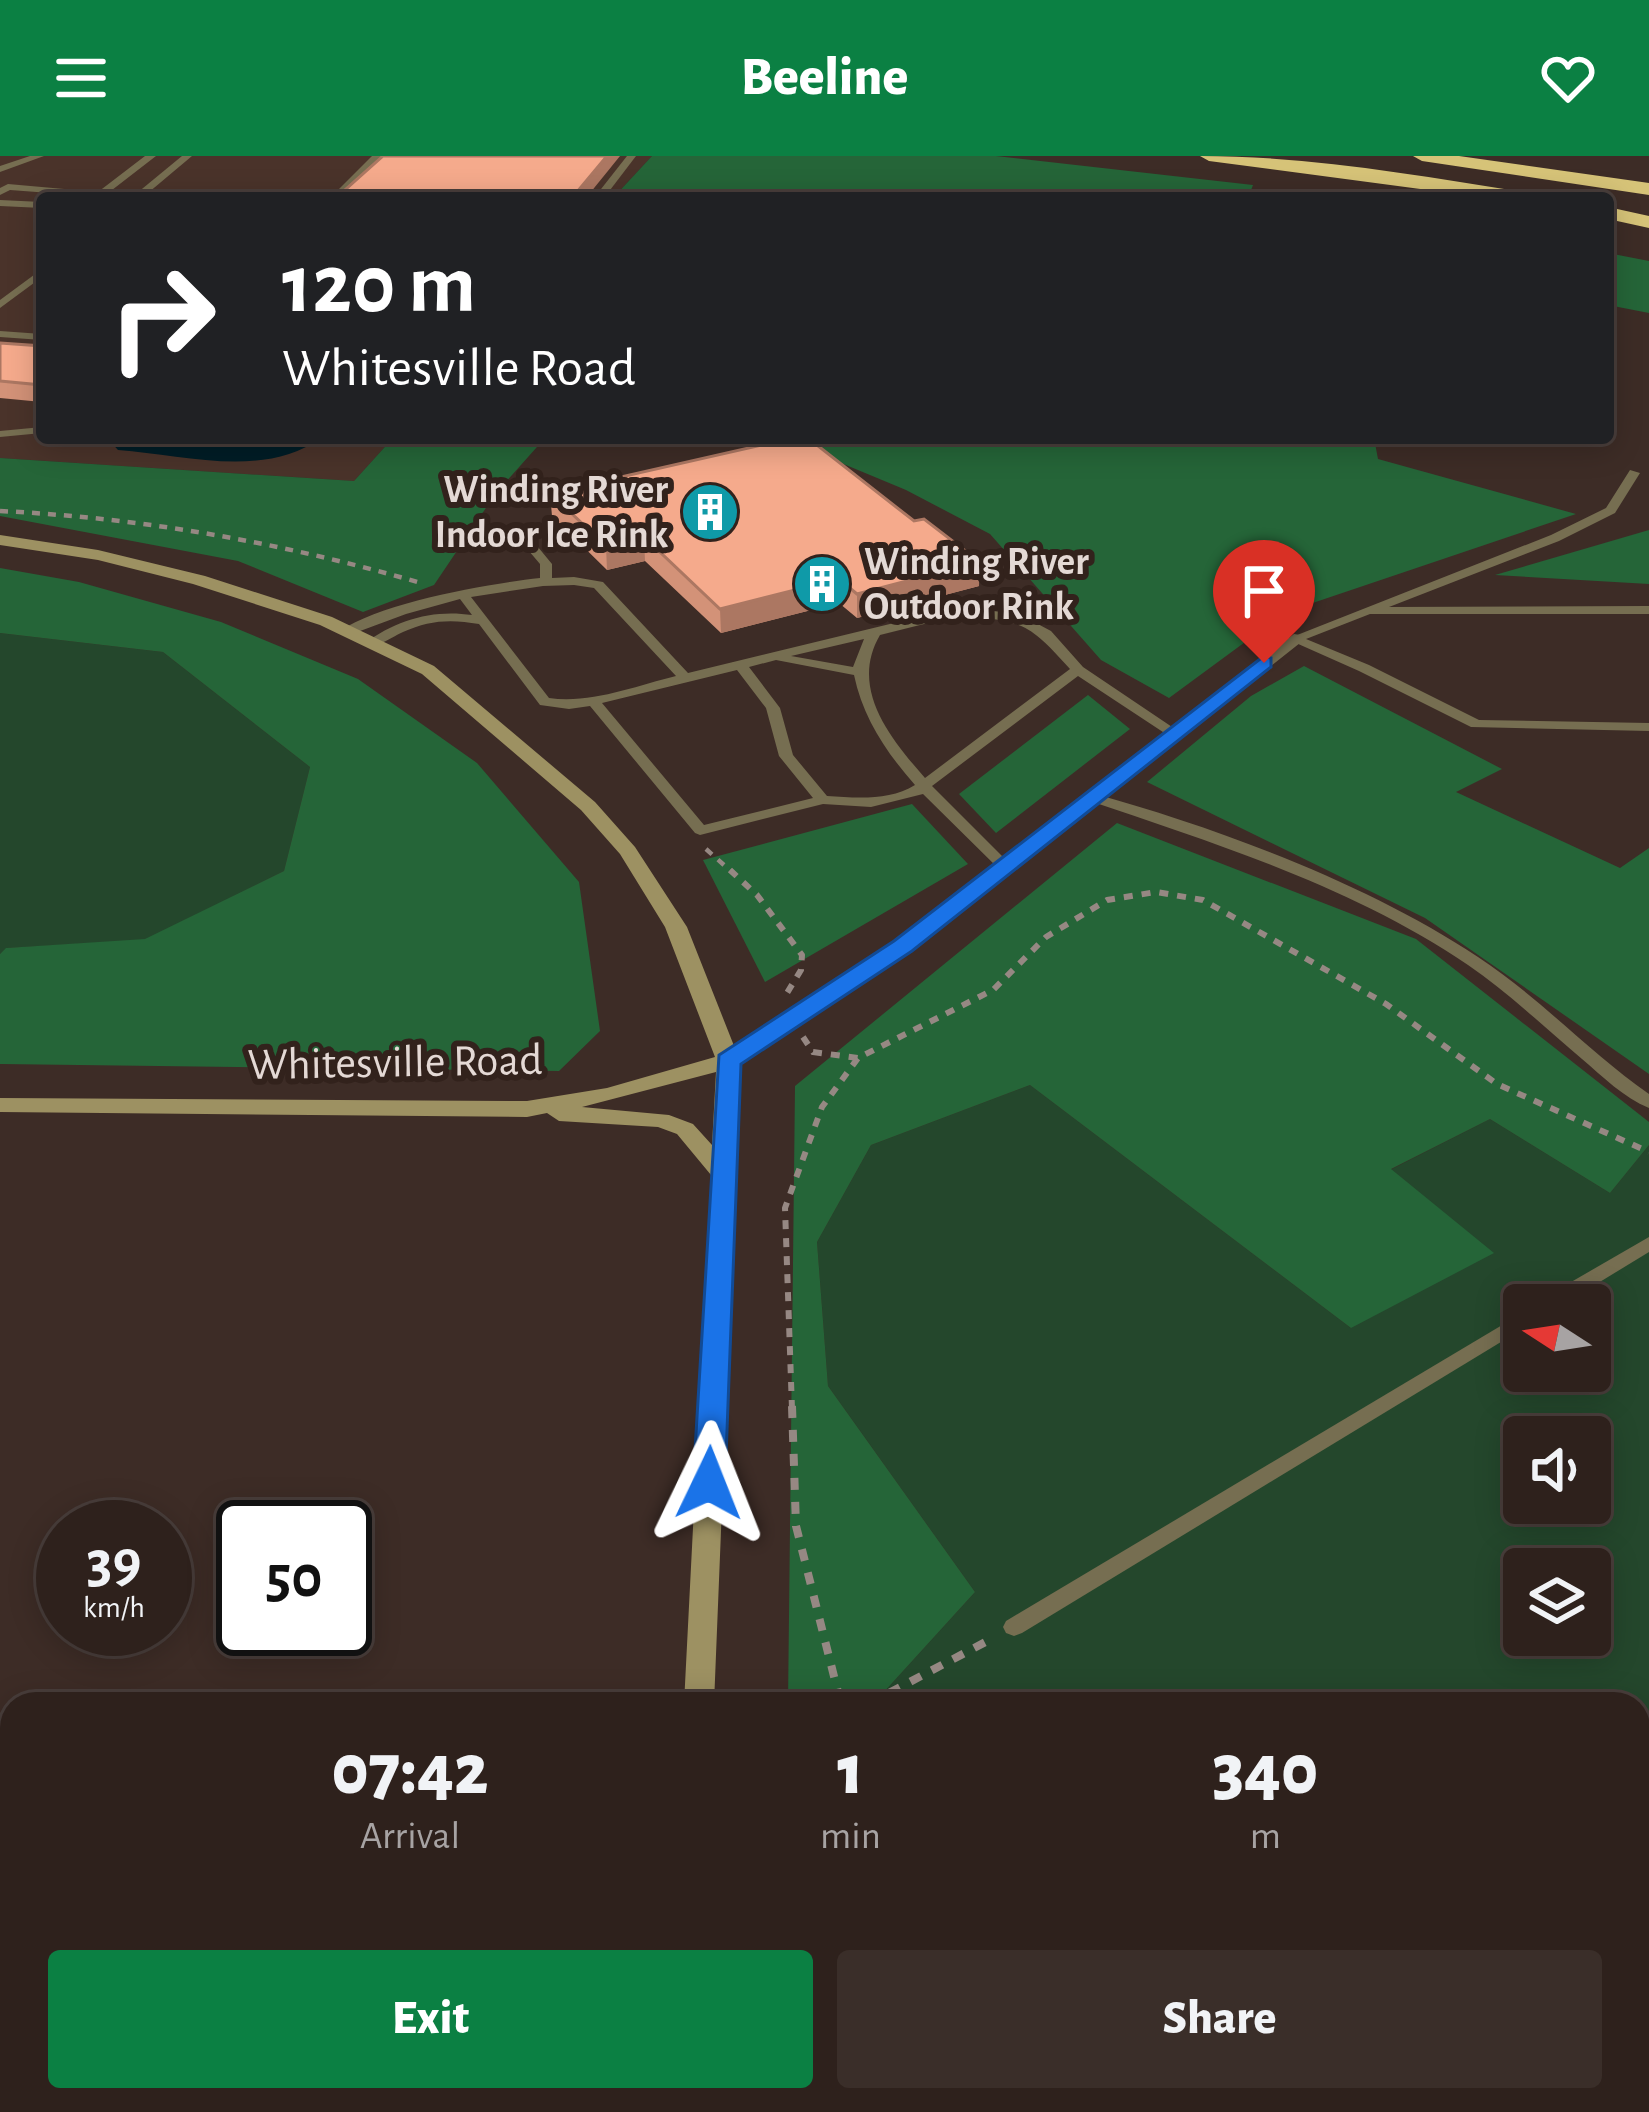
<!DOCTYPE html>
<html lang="en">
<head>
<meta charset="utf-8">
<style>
  :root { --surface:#2e211c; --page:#3a2e29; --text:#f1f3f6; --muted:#a7a3a3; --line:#493e3b; --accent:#0b8043 }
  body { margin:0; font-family:"Alegreya Sans",sans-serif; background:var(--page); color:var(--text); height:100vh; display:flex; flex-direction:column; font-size:45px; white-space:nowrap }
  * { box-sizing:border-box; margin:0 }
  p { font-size:39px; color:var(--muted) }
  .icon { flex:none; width:66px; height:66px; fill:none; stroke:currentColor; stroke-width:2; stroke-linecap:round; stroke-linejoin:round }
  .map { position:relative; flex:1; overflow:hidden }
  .drawer { position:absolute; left:0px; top:1536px; width:1650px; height:420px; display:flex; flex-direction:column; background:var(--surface); border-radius:36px 36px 0 0; box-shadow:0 6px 30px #0003,0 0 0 3px var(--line) }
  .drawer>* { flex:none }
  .hud { position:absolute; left:36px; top:36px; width:1578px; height:252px; border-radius:12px; box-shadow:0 6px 30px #0003,0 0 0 3px var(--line); background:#202124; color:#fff; overflow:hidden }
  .needle { width:78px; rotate:282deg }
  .buttons { position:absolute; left:1503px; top:1128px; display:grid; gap:24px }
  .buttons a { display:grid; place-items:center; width:108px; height:108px; border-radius:12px; background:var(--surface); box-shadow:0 6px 30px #0003,0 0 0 3px var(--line); font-size:60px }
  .speed { position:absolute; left:36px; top:1344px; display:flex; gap:24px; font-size:60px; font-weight:700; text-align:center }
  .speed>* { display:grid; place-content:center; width:156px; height:156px; border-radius:50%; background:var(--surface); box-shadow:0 6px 30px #0003,0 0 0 3px var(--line); line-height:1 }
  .speed small { font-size:30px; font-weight:400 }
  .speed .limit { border:6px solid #111; border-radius:18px; background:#fff; color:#111 }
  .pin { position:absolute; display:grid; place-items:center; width:102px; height:102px; color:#fff; margin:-123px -51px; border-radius:50% 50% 50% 0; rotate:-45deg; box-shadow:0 0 12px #0007 }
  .pin .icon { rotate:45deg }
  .me { position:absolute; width:132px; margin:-66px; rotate:2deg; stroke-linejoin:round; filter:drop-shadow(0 0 9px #0008) }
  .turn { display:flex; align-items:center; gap:42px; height:252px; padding:0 48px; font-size:54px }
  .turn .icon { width:156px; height:156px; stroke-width:2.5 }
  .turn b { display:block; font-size:84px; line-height:102px }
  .eta { display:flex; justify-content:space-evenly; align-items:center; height:204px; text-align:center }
  .eta b { font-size:72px; font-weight:800; line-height:84px }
  .button { display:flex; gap:24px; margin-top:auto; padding:24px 48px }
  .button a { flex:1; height:138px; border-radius:12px; background:var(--accent); color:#fff; font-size:48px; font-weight:800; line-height:138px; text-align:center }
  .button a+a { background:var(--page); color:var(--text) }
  header { display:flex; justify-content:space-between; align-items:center; height:156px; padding:0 48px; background:var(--accent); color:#fff; font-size:54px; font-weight:800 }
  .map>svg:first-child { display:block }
  .built { fill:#4a332a }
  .green { fill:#24472c; fill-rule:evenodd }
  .forest { fill:#256538 }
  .water { fill:#001d26 }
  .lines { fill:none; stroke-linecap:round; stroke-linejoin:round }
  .path-far2 { stroke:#968883; stroke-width:4.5; stroke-dasharray:8 8; stroke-linecap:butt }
  .path-far1 { stroke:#968883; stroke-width:6; stroke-dasharray:9 9; stroke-linecap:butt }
  .path { stroke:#968883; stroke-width:8; stroke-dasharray:12 12; stroke-linecap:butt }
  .lane { fill:#766e51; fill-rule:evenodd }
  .street { fill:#766e51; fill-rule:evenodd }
  .secondary { fill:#9d9162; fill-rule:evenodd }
  .highway { fill:#d6c378; fill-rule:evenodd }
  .wall { fill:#d39278 }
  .shaded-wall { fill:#ac7762 }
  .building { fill:#f5aa8c; stroke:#ac7762; stroke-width:3 }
  .route { fill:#1a73e8; stroke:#114b97; stroke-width:3 }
  .labels { text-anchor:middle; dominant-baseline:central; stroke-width:12; stroke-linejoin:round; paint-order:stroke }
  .far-poi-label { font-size:39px; font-weight:bold; fill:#e4d9d5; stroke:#32221c; text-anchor:end }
  .street-label { font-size:45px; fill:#e4d9d5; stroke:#32221c }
</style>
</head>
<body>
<header><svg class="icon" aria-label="menu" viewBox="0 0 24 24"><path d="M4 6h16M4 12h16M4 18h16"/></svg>Beeline<svg class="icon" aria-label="heart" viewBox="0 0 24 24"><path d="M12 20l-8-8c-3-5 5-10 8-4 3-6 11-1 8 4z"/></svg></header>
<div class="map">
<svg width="1649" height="1956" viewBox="0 0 1649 1956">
  <rect width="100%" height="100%" fill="#3d2c26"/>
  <!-- built -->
  <polygon class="built" points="0,0 652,0 613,42 42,42 42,282 393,282 354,325 0,302"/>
  <!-- green -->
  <g class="green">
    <polygon points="0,477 163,496 310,611 284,715 145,784 7,792 0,798"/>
    <path d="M1030,929l321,243 39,-158 100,-51 120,74 39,-48v967h-674l2,-12h661v-396h-765l102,-112 -147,-206 -11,-144 54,-97zM1524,1149h66v66h-66zM1524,1281h66v66h-66zM1524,1413h66v66h-66z"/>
    <polygon points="12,1936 12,1944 563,1944 562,1956 0,1956 0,1939"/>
  </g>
  <!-- forest -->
  <g class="forest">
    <polygon points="652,0 996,0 1253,29 1248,42 613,42"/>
    <polygon points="1608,97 1649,105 1649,157 1608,149"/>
    <polygon points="393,282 545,282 496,337 434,429 363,456 238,405 0,360 0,302 354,325"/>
    <polygon points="781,282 1374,282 1378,303 1576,358 1286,456 1169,542 1101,504 990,378 906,334"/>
    <polygon points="1649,374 1649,428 1495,419"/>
    <polygon points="0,412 79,426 221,466 358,523 477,607 579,726 600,875 559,915 0,908 0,798 6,792 145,783 284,715 310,611 163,496 0,477"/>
    <polygon points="1304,510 1502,613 1456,636 1620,712 1649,692 1649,918 1425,762 1147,626 1251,540"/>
    <polygon points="1088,539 1130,573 996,677 959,638"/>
    <polygon points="912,648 968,708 765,826 703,704"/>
    <polygon points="1117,667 1416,783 1649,966 1649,989 1610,1037 1490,963 1391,1013 1494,1097 1351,1172 1030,929 871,989 817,1086 828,1230 975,1436 873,1548 788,1548 795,930"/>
    <polygon points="0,1732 12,1732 12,1936 0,1939"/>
  </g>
  <!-- water -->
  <path class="water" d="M107,282h214c-57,41 -137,17 -203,12z"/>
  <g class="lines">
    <!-- path-far2 -->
    <g class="path-far2">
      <path d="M0,355c144,7 283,32 421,72"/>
      <polyline points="706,693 733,717"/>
    </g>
    <!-- path-far1 -->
    <g class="path-far1">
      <polyline points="730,714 757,739 802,799 801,814 787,837"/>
      <polyline points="803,881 813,896 858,902"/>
      <polyline points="792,1253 785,1052 822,951 858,902 993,834 1046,781 1107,744 1156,736 1203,744 1386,848 1497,928 1649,996"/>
    </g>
    <!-- path -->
    <g class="path">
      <polyline points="792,1250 796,1370 841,1548"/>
      <polyline points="868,1548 995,1481"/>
      <polyline points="921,1944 923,1956"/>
      <polyline points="249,1956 264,1944"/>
    </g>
    <!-- lane -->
    <g class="lane">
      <polygon points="30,0 44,0 0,16 0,10"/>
      <polygon points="145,0 156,0 103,41 10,34 0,39 0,32 8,28 98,36"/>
      <polygon points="182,0 192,0 142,42 131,42"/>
      <polygon points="372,0 382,0 340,42 330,42"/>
      <polygon points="627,0 636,0 604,42 594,42"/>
      <polygon points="0,44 42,46 42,52 0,50"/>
      <polygon points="42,113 42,121 0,152 0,144"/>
      <polygon points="0,175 42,178 42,184 0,181"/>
      <polygon points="42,271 42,277 0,281 0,275"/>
      <polygon points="1630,314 1640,317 1615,357 1559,385 1389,451 1649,450 1649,458 1370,458 1306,483 1369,509 1479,564 1649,567 1649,575 1471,571 1359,515 1287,483 1551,379 1606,352"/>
      <path d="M529,384l4,1 19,23v14l22,-1 29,5 85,91 272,-66 59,7 32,17 32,36 98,66 -2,3h-10l-91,-60 -146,110 80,80 -8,5 -5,-2 -76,-75 -52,13 -48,-3 -123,31 -5,-2 -105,-127 -21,3 -29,-4 -61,-81c-28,-5 -50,-4 -76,8 -13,6 -22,14 -36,14l-2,-3c31,-23 68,-34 107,-28l-12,-16 -54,15 -54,20h-10l-2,-3c43,-29 147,-47 200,-53v-14l-17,-20zM574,429l20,3 82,88c-41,10 -85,28 -127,22l-78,-101 72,-11zM960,459c63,7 67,6 110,54l-145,109c-35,-40 -76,-90 -45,-143zM864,483l-11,28 -62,-11zM776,504l78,15c9,43 32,77 61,110 -26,16 -58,13 -88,11l-34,-41 -13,-47 -31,-41zM737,514l29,38 13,48 34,42 -109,27 -102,-122z"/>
      <path d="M1092,637c126,35 277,91 386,164 61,40 111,95 171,137v14c-25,-10 -47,-32 -67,-49 -38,-32 -73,-66 -114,-94 -115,-78 -251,-121 -381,-165l-2,-3z"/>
      <polygon points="1649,1081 1649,1096 1562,1149 1537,1149 1540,1144"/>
      <polygon points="1524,1156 1524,1172 1022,1477 1014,1480 1006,1477 1003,1471 1006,1465"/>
    </g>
    <!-- street -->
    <g class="street">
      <polygon points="1294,478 1300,479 1300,487 911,795 736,910 720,910 716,905 720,900 895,785"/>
      <rect x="0" y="1720" width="12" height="30"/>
    </g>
    <!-- secondary -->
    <g class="secondary">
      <path d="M0,379l98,15 107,26 127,41 102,49 161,136 40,45 52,80 53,134 -26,643h-30l27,-529 -34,-41 -19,-7 -99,-6 -12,-8 -20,4 -527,-5v-14l527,3 80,-13 108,-31 -50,-130 -45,-73 -39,-44 -159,-136 -102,-49 -127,-41 -95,-24 -98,-15zM716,916l-4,73 -19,-21 -24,-9 -87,-8z"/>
      <rect x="667" y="1944" width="36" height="12"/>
    </g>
    <!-- highway -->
    <g class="highway">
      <path d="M1200,0c109,0 216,19 323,36l9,6h-44l-279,-37z"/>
      <polygon points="1413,0 1459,0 1649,27 1649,39 1422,5"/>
      <polygon points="1608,51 1649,60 1649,72 1608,63"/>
    </g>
  </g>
  <!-- wall -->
  <g class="wall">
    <polygon points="0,187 42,190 42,246 0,242"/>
    <polygon points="550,337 979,430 857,462 839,447 721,477 645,405 607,414 552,360"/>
  </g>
  <!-- shaded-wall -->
  <g class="shaded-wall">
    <polygon points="607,0 620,0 586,42 572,42"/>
    <polygon points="644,381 645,405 607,414 606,390"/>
    <polygon points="980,406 979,430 857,462 857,438"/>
    <polygon points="839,423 839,447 721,477 720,453"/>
  </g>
  <!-- building -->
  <g class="building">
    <polygon points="383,0 607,0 572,42 336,42"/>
    <polygon points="0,187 42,190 42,229 0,225"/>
    <polygon points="793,282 808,282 914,365 924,363 980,406 857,438 839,423 720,453 644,381 606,390 550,337"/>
  </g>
  <!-- route -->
  <polygon class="route" points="1264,500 1271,502 1271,511 912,795 741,908 725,1327 720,1336 698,1336 693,1327 719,899 894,785"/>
  <!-- icons -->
  <defs>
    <g id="building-disc" transform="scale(3)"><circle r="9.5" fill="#0f9aa8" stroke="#32221c"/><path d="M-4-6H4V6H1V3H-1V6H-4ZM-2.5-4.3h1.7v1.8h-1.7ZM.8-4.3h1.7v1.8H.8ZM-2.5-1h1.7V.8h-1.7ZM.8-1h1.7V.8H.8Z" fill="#fff"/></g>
  </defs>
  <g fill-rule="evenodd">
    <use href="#building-disc" x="710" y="356"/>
    <use href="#building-disc" x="822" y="428"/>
  </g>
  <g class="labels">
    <!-- far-poi labels -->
    <g class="far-poi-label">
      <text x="668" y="334">Winding River<tspan x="668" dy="45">Indoor Ice Rink</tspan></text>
      <text x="864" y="406" text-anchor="start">Winding River<tspan x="864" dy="45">Outdoor Rink</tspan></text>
    </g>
    <!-- street labels -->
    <g class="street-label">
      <text transform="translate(395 907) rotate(-1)">Whitesville Road</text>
    </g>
  </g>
</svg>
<div class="buttons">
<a><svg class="needle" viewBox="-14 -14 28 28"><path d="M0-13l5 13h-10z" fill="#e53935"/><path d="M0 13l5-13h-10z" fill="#a7a3a3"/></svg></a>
<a><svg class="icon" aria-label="sound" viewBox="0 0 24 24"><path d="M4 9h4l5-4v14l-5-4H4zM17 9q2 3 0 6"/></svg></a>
<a><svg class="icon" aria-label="layers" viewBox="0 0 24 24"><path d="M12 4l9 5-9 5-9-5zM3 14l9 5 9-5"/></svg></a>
</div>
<div class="speed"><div>39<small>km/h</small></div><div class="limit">50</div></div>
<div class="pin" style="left:1264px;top:507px;background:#d93025"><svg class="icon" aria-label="arrive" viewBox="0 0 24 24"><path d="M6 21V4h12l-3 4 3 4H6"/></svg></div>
<svg class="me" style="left:709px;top:1327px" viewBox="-20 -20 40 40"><path d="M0-17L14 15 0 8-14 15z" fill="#1a73e8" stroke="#fff" stroke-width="4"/></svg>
<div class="hud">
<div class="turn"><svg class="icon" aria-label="right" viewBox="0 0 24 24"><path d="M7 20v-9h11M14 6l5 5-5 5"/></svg><div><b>120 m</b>Whitesville Road</div></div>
</div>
<section class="drawer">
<div class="eta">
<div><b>07:42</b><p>Arrival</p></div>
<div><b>1</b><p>min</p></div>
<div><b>340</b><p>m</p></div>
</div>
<div class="button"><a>Exit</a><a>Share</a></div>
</section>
</div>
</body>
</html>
